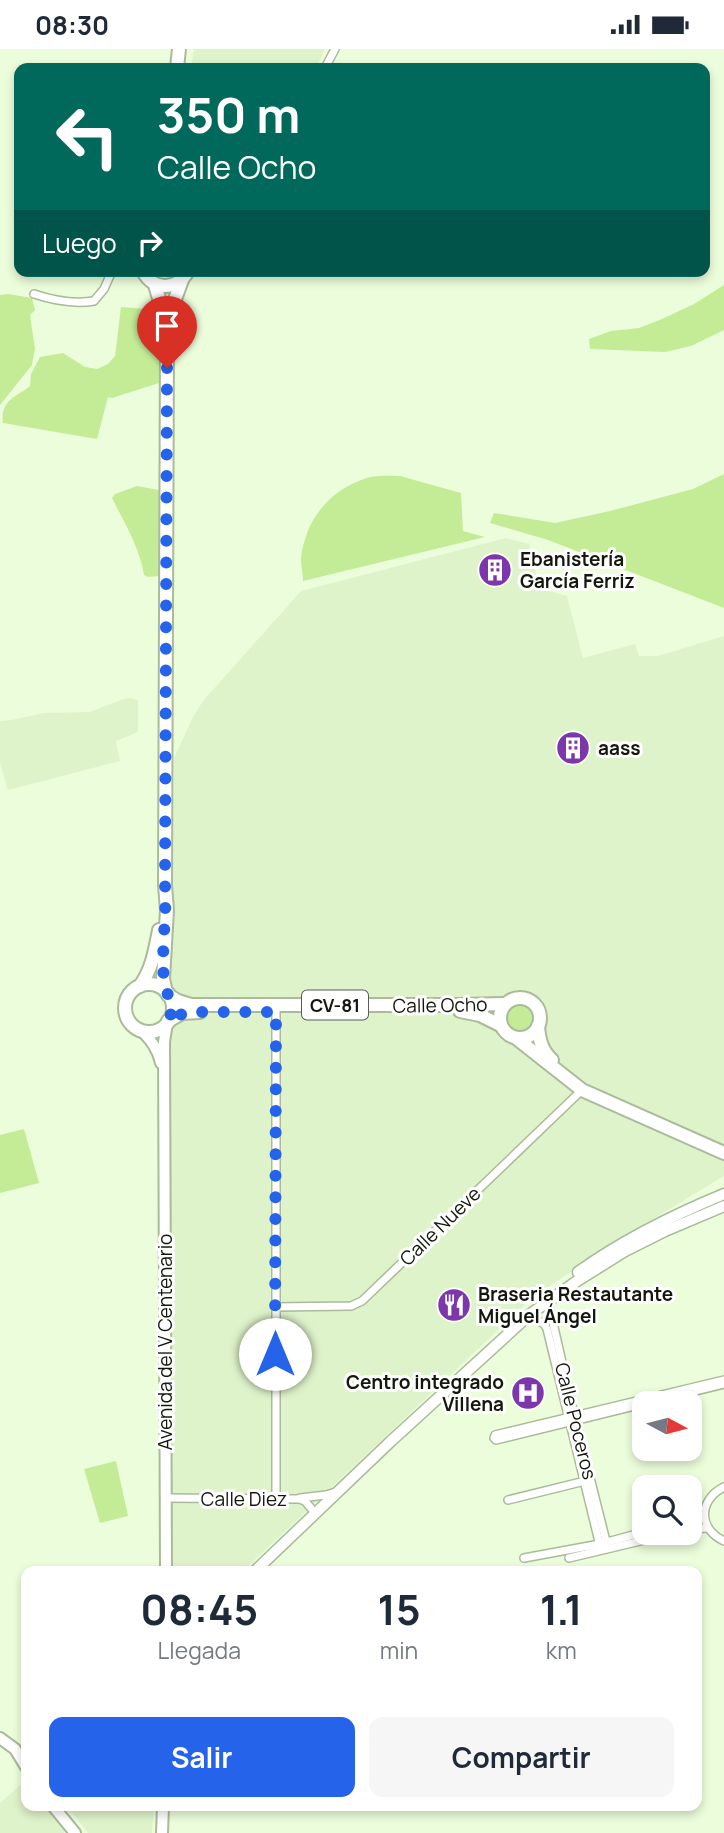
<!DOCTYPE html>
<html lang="es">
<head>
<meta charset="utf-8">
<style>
  :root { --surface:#fff; --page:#f6f6f7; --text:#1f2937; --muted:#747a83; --accent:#2563eb }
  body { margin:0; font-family:Manrope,sans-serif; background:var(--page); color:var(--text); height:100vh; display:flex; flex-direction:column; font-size:26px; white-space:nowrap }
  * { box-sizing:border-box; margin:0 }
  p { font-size:23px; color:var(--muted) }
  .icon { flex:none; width:38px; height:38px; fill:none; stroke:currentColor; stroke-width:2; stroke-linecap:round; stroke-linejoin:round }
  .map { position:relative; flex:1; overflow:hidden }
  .drawer { position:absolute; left:21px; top:1517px; width:681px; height:245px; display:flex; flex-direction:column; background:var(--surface); border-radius:14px; box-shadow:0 4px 10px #0003 }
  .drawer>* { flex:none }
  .hud { position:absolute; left:14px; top:14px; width:696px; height:214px; border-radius:14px; box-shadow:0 4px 10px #0003; background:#00695c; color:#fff; overflow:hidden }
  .needle { width:46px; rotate:97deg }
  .buttons { position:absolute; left:632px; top:1342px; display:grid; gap:14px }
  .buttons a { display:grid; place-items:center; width:70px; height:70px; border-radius:14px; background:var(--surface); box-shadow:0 4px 10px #0003; font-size:35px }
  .pin { position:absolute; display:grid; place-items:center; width:60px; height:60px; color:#fff; margin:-72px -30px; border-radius:50% 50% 50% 0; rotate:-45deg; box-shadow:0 0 7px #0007 }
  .pin .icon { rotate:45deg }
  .me { position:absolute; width:77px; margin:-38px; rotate:0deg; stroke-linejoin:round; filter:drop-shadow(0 0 5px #0008) }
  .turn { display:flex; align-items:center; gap:24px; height:147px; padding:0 28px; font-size:32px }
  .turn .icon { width:91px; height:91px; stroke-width:2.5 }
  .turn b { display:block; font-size:49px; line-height:60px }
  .then { display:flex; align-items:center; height:66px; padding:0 28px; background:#0003; gap:14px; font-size:26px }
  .eta { display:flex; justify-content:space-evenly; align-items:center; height:119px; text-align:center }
  .eta b { font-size:42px; font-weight:700; line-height:49px }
  .button { display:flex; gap:14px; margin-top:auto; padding:14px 28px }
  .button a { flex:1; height:80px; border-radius:14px; background:var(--accent); color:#fff; font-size:28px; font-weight:700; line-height:80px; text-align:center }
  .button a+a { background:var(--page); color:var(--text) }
  .status { display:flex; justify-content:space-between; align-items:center; height:49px; padding:0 35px; background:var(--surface); direction:ltr }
  .status svg { height:19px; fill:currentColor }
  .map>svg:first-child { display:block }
  .built { fill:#dff3ca }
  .green { fill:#c4ec97 }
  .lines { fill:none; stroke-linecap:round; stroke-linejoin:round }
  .minor-casing { stroke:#aaba9a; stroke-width:10 }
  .tertiary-casing { stroke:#aaba9a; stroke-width:13 }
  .secondary-casing { stroke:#aaba9a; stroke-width:14 }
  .primary-casing { stroke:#aaba9a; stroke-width:16 }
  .minor { stroke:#fff; stroke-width:7 }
  .tertiary { stroke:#fff; stroke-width:10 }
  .secondary { stroke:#fff; stroke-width:10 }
  .primary { stroke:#fff; stroke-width:12 }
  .route { stroke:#2563eb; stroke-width:12; stroke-dasharray:0 21.6 }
  .labels { text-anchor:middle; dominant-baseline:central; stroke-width:6; stroke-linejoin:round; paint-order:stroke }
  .shield { fill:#fff; stroke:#5a5d56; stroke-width:2 }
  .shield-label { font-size:18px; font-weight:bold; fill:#13180d }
  .poi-label { font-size:19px; font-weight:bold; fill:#13180d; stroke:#fff; text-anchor:start }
  .street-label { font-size:19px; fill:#13180d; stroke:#fff }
</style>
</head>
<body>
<div class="status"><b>08:30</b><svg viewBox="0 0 49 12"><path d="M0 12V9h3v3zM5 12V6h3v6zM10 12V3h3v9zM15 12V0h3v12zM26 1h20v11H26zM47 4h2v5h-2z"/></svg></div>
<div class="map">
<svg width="724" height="1784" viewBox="0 0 724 1784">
  <rect width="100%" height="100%" fill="#ecfddb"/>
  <!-- built -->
  <g class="built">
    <polygon points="194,0 325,0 316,19 191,19"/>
    <polygon points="506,489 529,495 539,539 567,547 583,609 635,595 639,607 658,607 724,587 724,1127 615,1193 532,1249 243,1522 170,1522 171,845 174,709 193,668 203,652 301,542"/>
    <polygon points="131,649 138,651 138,683 116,692 120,712 8,741 0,714 0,672 12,671 44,664 90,663 123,650"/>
    <polygon points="25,1732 26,1757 47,1757 64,1777 64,1784 0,1784 0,1754"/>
    <polygon points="67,1757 154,1757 152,1784 88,1784"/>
  </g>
  <!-- green -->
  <g class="green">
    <polygon points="724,236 724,281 722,282 691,297 665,303 590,300 589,290 611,282 639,279 662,270 694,255"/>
    <polygon points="8,245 32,249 35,261 30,266 35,300 32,316 0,356 0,246"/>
    <path d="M121,258l38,3v73l-47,15 -4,-1 -11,42 -94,-16c-3,-24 14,-26 27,-37l1,-12 9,-17 23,-4 22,14 12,2 11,-5 7,-8z"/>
    <polygon points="724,425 724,559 548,491 490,474 494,464 555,474 610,462 693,440"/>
    <path d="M400,427l61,17 2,38 22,6 -182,44c0,-7 -2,-15 -2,-22 4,-39 28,-69 66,-81 10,-3 23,-2 33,-2z"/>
    <path d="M137,437l22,4v86l-11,1 -4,-2c-4,-27 -20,-53 -32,-77l3,-4z"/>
    <circle cx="520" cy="969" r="15"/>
    <polygon points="24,1080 39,1134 0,1144 0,1086"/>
    <polygon points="116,1412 128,1467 100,1474 84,1420"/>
  </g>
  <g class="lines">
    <!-- minor casing -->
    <g class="minor-casing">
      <g id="minor">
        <polyline points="325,19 335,0"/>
        <path d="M34,245c18,6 41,10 60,7l10,-12 8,-18"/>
        <polyline points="276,963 276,1449"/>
        <polyline points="548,1252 573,1361 606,1492"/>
        <polyline points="275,1258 351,1257 362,1252 582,1041"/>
        <polyline points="529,1266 544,1275 547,1280 601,1501"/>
        <polyline points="724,1331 495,1386 494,1389 496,1391 724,1335"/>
        <path d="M724,1438c-26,13 -26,42 0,54"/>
        <polyline points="166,1449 299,1450 305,1452 315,1464"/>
        <polyline points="300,1449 326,1446 336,1443"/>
        <polyline points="508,1451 585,1432"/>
        <polyline points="690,1472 704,1465"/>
        <polyline points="690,1480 708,1479"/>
        <polyline points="524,1509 600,1495 644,1483"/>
        <polyline points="569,1509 674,1484"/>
      </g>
    </g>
    <!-- tertiary casing -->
    <g class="tertiary-casing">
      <g id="tertiary">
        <path d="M578,1223c45,-32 95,-57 146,-78"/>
        <polyline points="255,1522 390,1393 529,1266 577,1232 625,1202 665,1182 724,1157"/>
      </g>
    </g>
    <!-- secondary casing -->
    <g class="secondary-casing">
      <g id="secondary">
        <path d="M141,981c10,10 17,19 20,33"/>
        <polyline points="166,1522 164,993 167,974"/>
        <polyline points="0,1689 15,1700 26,1718"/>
        <polyline points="53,1757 75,1784"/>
        <polyline points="162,1784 163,1757"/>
      </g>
    </g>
    <!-- primary casing -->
    <g class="primary-casing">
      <g id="primary">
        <polyline points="177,19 179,0"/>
        <path d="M143,222c10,20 34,20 45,0"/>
        <polyline points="155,236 161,256 167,293 165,836 167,861 163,930 166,943"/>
        <polyline points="169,282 174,253 182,231"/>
        <circle cx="149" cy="959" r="24"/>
        <path d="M140,937c12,-17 15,-35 19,-56"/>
        <polyline points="168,946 178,952 191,956 458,956 505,955"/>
        <circle cx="520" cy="969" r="20"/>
        <polyline points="460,962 480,966 500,976"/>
        <polyline points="168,972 182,964 200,963"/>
        <path d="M538,977c1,14 4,25 14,34"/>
        <polyline points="516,989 582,1041 724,1104"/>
      </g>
    </g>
    <!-- minor -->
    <use href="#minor" class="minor"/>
    <!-- tertiary -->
    <use href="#tertiary" class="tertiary"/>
    <!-- secondary -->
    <use href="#secondary" class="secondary"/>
    <!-- primary -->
    <use href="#primary" class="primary"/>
  </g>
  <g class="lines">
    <!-- route -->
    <path class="route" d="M167,319l-2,517c2,31 -4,63 -1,95 1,17 14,22 4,41l18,-9h90l-1,342"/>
  </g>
  <!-- icons -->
  <defs>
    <g id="building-disc" transform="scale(1.75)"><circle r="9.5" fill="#7c37aa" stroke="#fff"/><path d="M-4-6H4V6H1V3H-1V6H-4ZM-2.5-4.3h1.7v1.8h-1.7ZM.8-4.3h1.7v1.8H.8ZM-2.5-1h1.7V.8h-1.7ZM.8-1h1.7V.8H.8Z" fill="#fff"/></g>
    <g id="restaurant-disc" transform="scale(1.75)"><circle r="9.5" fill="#7c37aa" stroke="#fff"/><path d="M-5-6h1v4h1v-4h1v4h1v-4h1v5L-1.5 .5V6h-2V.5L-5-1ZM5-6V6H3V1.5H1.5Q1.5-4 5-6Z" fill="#fff"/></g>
    <g id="hospital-disc" transform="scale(1.75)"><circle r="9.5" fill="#7c37aa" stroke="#fff"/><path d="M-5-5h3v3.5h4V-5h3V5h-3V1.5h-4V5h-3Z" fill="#fff"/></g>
  </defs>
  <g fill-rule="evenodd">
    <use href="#building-disc" x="495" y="521"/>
    <use href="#building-disc" x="573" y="699"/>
    <use href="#restaurant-disc" x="454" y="1256"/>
    <use href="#hospital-disc" x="528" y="1344"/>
  </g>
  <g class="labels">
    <!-- shield labels -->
    <rect class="shield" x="302" y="941.5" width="66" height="29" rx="5"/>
    <g class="shield-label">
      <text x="335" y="956">CV-81</text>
    </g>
    <!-- poi labels -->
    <g class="poi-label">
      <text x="520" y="510">Ebanistería<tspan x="520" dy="22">García Ferriz</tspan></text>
      <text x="598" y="699">aass</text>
      <text x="478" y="1245">Braseria Restautante<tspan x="478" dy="22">Miguel Ángel</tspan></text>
      <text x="504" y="1333" text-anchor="end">Centro integrado<tspan x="504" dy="22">Villena</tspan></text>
    </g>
    <!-- street labels -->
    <g class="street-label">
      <text transform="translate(440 956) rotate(-1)">Calle Ocho</text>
      <text transform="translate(440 1177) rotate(-44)">Calle Nueve</text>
      <text transform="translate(165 1293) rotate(-90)">Avenida del V Centenario</text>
      <text transform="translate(576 1372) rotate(76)">Calle Poceros</text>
      <text x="244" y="1450">Calle Diez</text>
    </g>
  </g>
</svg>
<div class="buttons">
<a><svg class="needle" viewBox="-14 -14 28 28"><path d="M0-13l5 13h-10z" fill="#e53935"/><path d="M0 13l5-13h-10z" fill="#747a83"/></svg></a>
<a><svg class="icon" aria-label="search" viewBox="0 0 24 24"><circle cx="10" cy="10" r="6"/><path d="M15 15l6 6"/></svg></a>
</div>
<div class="pin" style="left:167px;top:319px;background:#d93025"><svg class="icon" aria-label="arrive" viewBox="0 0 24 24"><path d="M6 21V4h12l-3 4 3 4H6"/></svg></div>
<svg class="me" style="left:275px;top:1305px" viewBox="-20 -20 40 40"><circle r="19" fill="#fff"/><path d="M0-13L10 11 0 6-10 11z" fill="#2563eb"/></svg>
<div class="hud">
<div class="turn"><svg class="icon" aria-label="left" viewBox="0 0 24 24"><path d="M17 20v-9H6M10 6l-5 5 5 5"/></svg><div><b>350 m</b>Calle Ocho</div></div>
<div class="then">Luego<svg class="icon" aria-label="right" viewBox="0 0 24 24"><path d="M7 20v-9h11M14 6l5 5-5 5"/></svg></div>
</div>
<section class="drawer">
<div class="eta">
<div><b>08:45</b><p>Llegada</p></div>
<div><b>15</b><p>min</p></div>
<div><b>1.1</b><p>km</p></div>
</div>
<div class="button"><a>Salir</a><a>Compartir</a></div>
</section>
</div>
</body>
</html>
